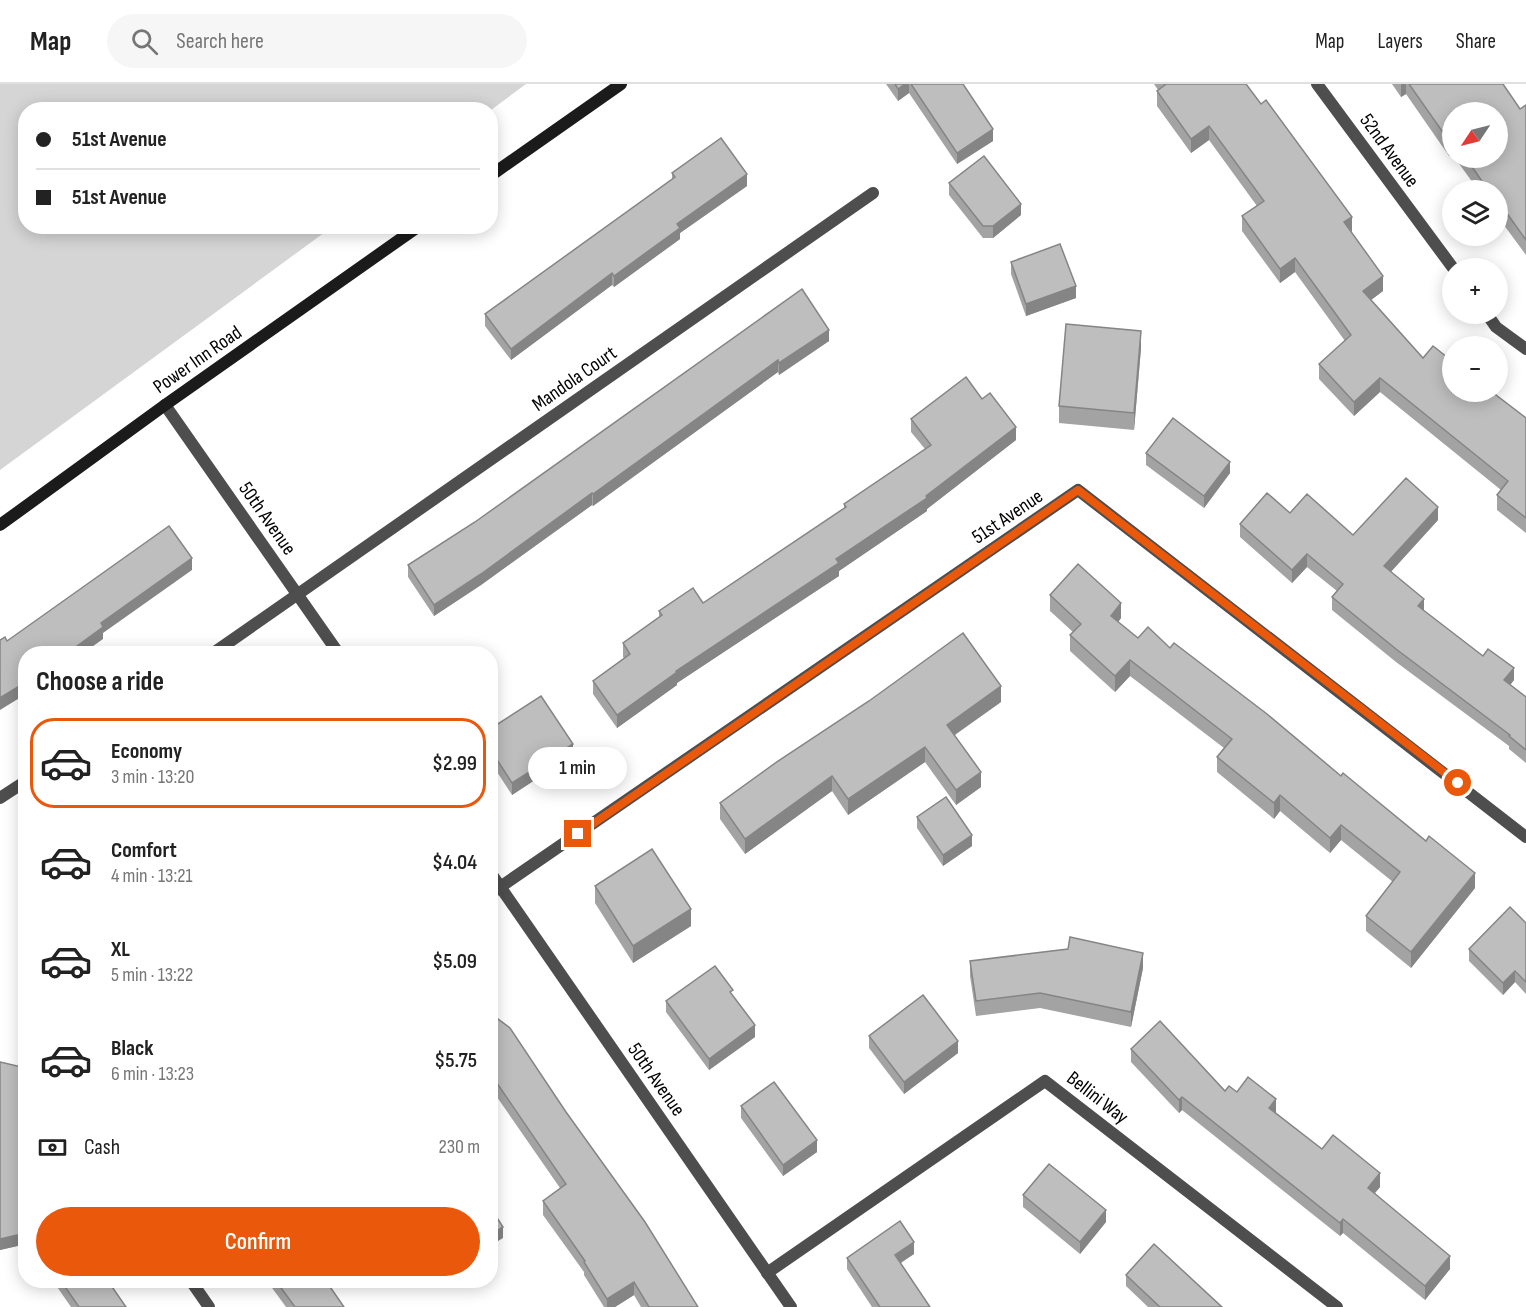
<!DOCTYPE html>
<html lang="en">
<head>
<meta charset="utf-8">
<style>
	body { margin:0; font-family:"Sofia Sans Condensed",sans-serif; background:#f6f6f6; color:#222; height:100vh; display:flex; flex-direction:column; font-size:22px; white-space:nowrap }
	* { box-sizing:border-box; margin:0 }
	p { font-size:20px; color:#767676 }
	.icon { flex:none; width:33px; height:33px; fill:none; stroke:currentColor; stroke-width:2; stroke-linecap:round; stroke-linejoin:round }
	.map { position:relative; flex:1; overflow:hidden }
	.panel { position:absolute; left:18px; top:562px; width:480px; height:642px; display:flex; flex-direction:column; background:#fff; border-radius:24px; box-shadow:0 3px 15px #0003 }
	.panel>* { flex:none }
	.guide { position:absolute; left:18px; top:18px; width:480px; height:132px; border-radius:24px; box-shadow:0 3px 15px #0003; display:grid; align-content:center; height:132px; padding:0 18px; background:#fff }
	.needle { width:39px; rotate:235deg }
	.controls { position:absolute; left:1442px; top:18px; display:grid; gap:12px }
	.controls a { display:grid; place-items:center; width:66px; height:66px; border-radius:50%; background:#fff; box-shadow:0 3px 15px #0003; font-size:30px }
	.end { position:absolute; width:27px; height:27px; margin:-14px; border:8px solid #ea580c; background:#fff; box-shadow:0 0 0 3px #fff }
	.from { border-radius:50% }
	.bubble { position:absolute; height:42px; border-radius:21px; background:#fff; box-shadow:0 3px 15px #0003; font-size:20px; font-weight:600; line-height:42px; text-align:center }
	.guide b { display:flex; align-items:center; gap:21px; height:57px; font-size:22px }
	.guide b+b { border-top:2px solid #e0e0e0 }
	.guide i { width:15px; height:15px; background:#222 }
	ul { padding:0; list-style:none }
	li { display:flex; align-items:center; gap:18px; height:90px; margin:0 12px 9px; padding:0 6px; border:3px solid transparent; border-radius:24px }
	li div { flex:1 }
	li b { display:block; font-size:22px }
	li em { font-style:normal; font-weight:600 }
	li.selected { border-color:#ea580c }
	li>.icon { width:54px; height:54px; stroke-width:1.5 }
	h2 { padding:0 18px; font-size:27px; line-height:72px }
	.pay { display:flex; align-items:center; gap:15px; height:66px; padding:0 18px; font-size:22px }
	.pay p { margin-inline-start:auto }
	.cta { display:flex; gap:12px; margin-top:auto; padding:12px 18px }
	.cta a { flex:1; height:69px; border-radius:36px; background:#ea580c; color:#fff; font-size:24px; font-weight:600; line-height:69px; text-align:center }
	header { display:flex; align-items:center; gap:36px; box-sizing:border-box; height:84px; padding:0 30px; background:#fff; border-bottom:2px solid #e0e0e0 }
	header strong { font-size:28px }
	nav { display:flex; gap:33px; margin-inline-start:auto; font-size:21px }
	.search { width:420px; height:54px; background:#f6f6f6; display:flex; align-items:center; gap:15px; box-sizing:border-box; padding:0 21px; border-radius:33px; color:#767676; font-size:22px }
	.map>svg:first-child { display:block }
</style>
</head>
<body>
<header>
<strong>Map</strong>
<div class="search"><svg class="icon" aria-label="search" viewBox="0 0 24 24"><circle cx="10" cy="10" r="6"/><path d="M15 15l6 6"/></svg>Search here</div>
<nav><a>Map</a><a>Layers</a><a>Share</a></nav>
</header>
<div class="map">
<svg width="1526" height="1223" viewBox="0 0 1526 1223">
	<rect width="100%" height="100%" fill="#fff"/>
	<!-- green -->
	<polygon fill="#d5d5d5" points="0,0 526,0 491,26 26,26 26,142 332,143 0,386"/>
	<g fill="none" stroke-linecap="round" stroke-linejoin="round">
		<!-- minor -->
		<g stroke="#4e4e4e" stroke-width="12">
			<polyline points="1317,0 1453,184"/>
			<polyline points="1487,230 1496,243 1526,265"/>
			<polyline points="165,321 339,570"/>
			<polyline points="212,570 873,109"/>
			<polyline points="0,714 26,697"/>
			<polyline points="490,788 791,1223"/>
			<polyline points="490,810 1078,406 1526,753"/>
			<polyline points="767,1189 1045,997 1337,1223"/>
			<polyline points="191,1197 209,1223"/>
		</g>
		<!-- secondary -->
		<g stroke="#1b1b1b" stroke-width="12">
			<polyline points="490,92 621,0"/>
			<polyline points="0,441 165,321 419,142"/>
		</g>
	</g>
	<!-- wall -->
	<g fill="#a3a3a3">
		<polygon points="886,0 963,0 993,57 957,80 909,9 898,17"/>
		<polygon points="1154,0 1246,0 1352,147 1351,148 1383,207 1371,216 1452,308 1526,334 1526,449 1497,426 1497,411 1501,406 1380,308 1354,332 1319,295 1319,280 1345,257 1295,188 1280,199 1242,147 1242,132 1257,122 1209,56 1191,69 1157,22 1157,7 1158,6"/>
		<polygon points="1392,0 1503,0 1520,25 1526,21 1526,171 1498,133 1497,133 1497,106 1478,106 1455,74 1497,74 1452,28 1449,72 1406,10 1401,13"/>
		<polygon points="672,89 747,102 680,149 680,155 614,203 612,201 511,276 485,242 485,230 672,95"/>
		<polygon points="949,99 1021,131 993,154 983,154 949,111"/>
		<polygon points="1011,178 1076,214 1026,232 1011,190"/>
		<polygon points="802,205 829,257 779,291 778,288 593,422 592,421 481,501 434,532 408,493 408,481 475,438"/>
		<polygon points="1141,264 1134,346 1059,339 1059,322"/>
		<polygon points="982,315 1016,356 927,425 927,427 839,487 839,492 677,599 677,601 617,644 593,610 593,597 624,574 623,573 623,559 659,533 659,527 703,519 844,424 844,420 925,365 911,348 911,335"/>
		<polygon points="1146,369 1230,389 1204,424 1146,381"/>
		<polygon points="1290,429 1353,451 1438,436 1391,488 1424,527 1514,596 1510,601 1526,613 1526,679 1509,665 1509,662 1396,578 1332,526 1332,513 1337,507 1307,483 1292,499 1240,453 1240,440"/>
		<polygon points="1050,511 1121,534 1118,538 1138,554 1170,564 1475,804 1411,884 1366,847 1366,832 1393,798 1341,756 1330,769 1280,727 1274,735 1217,688 1217,673 1224,664 1130,592 1115,608 1070,567 1070,551 1073,548 1050,527"/>
		<polygon points="1001,618 955,651 981,703 956,721 925,678 848,731 832,707 745,770 720,735 720,719"/>
		<polygon points="490,645 573,671 512,711 490,677"/>
		<polygon points="917,733 972,762 943,782 917,744"/>
		<polygon points="595,802 691,842 633,879 595,819"/>
		<polygon points="1526,839 1526,910 1515,898 1503,911 1469,877 1469,865"/>
		<polygon points="26,864 26,884 21,878 21,866"/>
		<polygon points="970,877 1143,884 1131,943 1040,924 976,932 970,892"/>
		<polygon points="666,917 755,953 709,986 666,928"/>
		<polygon points="490,929 566,1028 698,1223 641,1223 634,1211 615,1223 604,1223 584,1191 584,1188 543,1131 543,1117 560,1104 490,1003"/>
		<polygon points="869,952 958,969 904,1010 869,964"/>
		<polygon points="1131,965 1225,1007 1237,1008 1276,1028 1275,1029 1322,1065 1380,1103 1375,1109 1450,1185 1425,1216 1343,1149 1340,1152 1182,1026 1179,1029 1131,978"/>
		<polygon points="26,984 26,1070 23,1070 26,1080 26,1160 0,1166"/>
		<polygon points="741,1022 817,1068 783,1092 741,1034"/>
		<polygon points="1023,1111 1106,1138 1080,1170 1023,1123"/>
		<polygon points="914,1170 901,1179 930,1223 872,1223 847,1185 847,1174"/>
		<polygon points="1126,1191 1222,1223 1148,1223 1126,1202"/>
		<polygon points="53,1197 108,1197 126,1223 71,1223"/>
		<polygon points="267,1197 326,1197 344,1223 286,1223"/>
	</g>
	<!-- shaded-wall -->
	<g fill="#858585">
		<polygon points="905,0 909,0 909,9 898,17 898,5"/>
		<polygon points="1401,0 1406,0 1406,10 1401,13"/>
		<polygon points="1209,42 1209,56 1191,69 1191,55"/>
		<polygon points="993,45 993,57 957,80 957,69"/>
		<polygon points="1452,55 1452,70 1449,72 1449,57"/>
		<polygon points="747,90 747,102 680,149 680,155 614,203 614,192 677,140"/>
		<polygon points="1498,117 1498,133 1497,133 1497,118"/>
		<polygon points="1021,120 1021,131 993,154 993,142"/>
		<polygon points="1352,133 1352,147 1344,153 1344,138"/>
		<polygon points="1295,174 1295,188 1280,199 1280,185"/>
		<polygon points="612,189 612,201 511,276 511,265"/>
		<polygon points="1383,192 1383,207 1363,222 1363,207"/>
		<polygon points="1076,202 1076,214 1026,232 1026,220"/>
		<polygon points="829,246 829,257 779,291 779,279"/>
		<polygon points="1141,247 1141,264 1134,346 1134,329"/>
		<polygon points="778,276 778,288 593,422 593,410"/>
		<polygon points="1380,294 1380,308 1354,332 1354,318"/>
		<polygon points="1016,343 1016,356 927,425 927,427 839,487 839,492 677,599 677,601 617,644 617,631 676,587 926,412"/>
		<polygon points="1230,378 1230,389 1204,424 1204,412"/>
		<polygon points="592,409 592,421 481,501 434,532 434,521"/>
		<polygon points="1438,423 1438,436 1384,495 1384,482"/>
		<polygon points="1307,470 1307,483 1292,499 1292,486"/>
		<polygon points="192,474 192,486 103,549 103,555 82,570 66,570 101,539"/>
		<polygon points="1424,515 1424,528 1418,522"/>
		<polygon points="1121,519 1121,534 1111,548 1111,532"/>
		<polygon points="1130,576 1130,592 1115,608 1115,592"/>
		<polygon points="1514,584 1514,596 1504,609 1504,596"/>
		<polygon points="26,598 26,610 0,626 0,614"/>
		<polygon points="1001,602 1001,618 947,656 947,641"/>
		<polygon points="573,660 573,671 512,711 512,699"/>
		<polygon points="925,663 925,678 848,731 848,715"/>
		<polygon points="981,688 981,703 956,721 956,706"/>
		<polygon points="832,692 832,707 745,770 745,755"/>
		<polygon points="1280,711 1280,727 1274,735 1274,719"/>
		<polygon points="1341,741 1341,756 1330,769 1330,754"/>
		<polygon points="972,751 972,762 943,782 943,771"/>
		<polygon points="1475,789 1475,804 1411,884 1411,868"/>
		<polygon points="691,825 691,842 633,879 633,862"/>
		<polygon points="1143,869 1143,884 1131,943 1131,928"/>
		<polygon points="1515,887 1515,898 1503,911 1503,899"/>
		<polygon points="755,941 755,953 709,986 709,975"/>
		<polygon points="958,957 958,969 904,1010 904,998"/>
		<polygon points="1182,1013 1182,1026 1179,1029 1179,1016"/>
		<polygon points="1276,1015 1276,1028 1269,1037 1269,1024"/>
		<polygon points="817,1056 817,1068 783,1092 783,1081"/>
		<polygon points="1380,1089 1380,1103 1368,1117 1368,1104"/>
		<polygon points="1106,1126 1106,1138 1080,1170 1080,1158"/>
		<polygon points="1343,1135 1343,1149 1340,1152 1340,1139"/>
		<polygon points="503,1143 503,1154 490,1162 490,1151"/>
		<polygon points="26,1149 26,1160 0,1166 0,1155"/>
		<polygon points="914,1158 914,1170 895,1182 895,1171"/>
		<polygon points="1450,1172 1450,1185 1425,1216 1425,1202"/>
		<polygon points="634,1198 634,1211 615,1223 607,1223 607,1215"/>
	</g>
	<!-- building -->
	<g fill="#bebebe" stroke="#858585" stroke-width="1.5">
		<polygon points="895,0 905,0 898,5"/>
		<polygon points="911,0 963,0 993,45 957,69"/>
		<polygon points="1164,0 1246,0 1261,20 1266,16 1352,133 1344,138 1383,192 1363,207 1423,274 1433,262 1452,277 1452,308 1492,308 1526,334 1526,434 1497,411 1508,397 1380,294 1354,318 1319,280 1351,251 1295,174 1280,185 1242,132 1264,117 1209,42 1191,55 1157,7 1165,1"/>
		<polygon points="1409,0 1503,0 1520,25 1526,21 1526,156 1498,117 1497,118 1497,106 1488,106 1466,74 1497,74 1497,28 1452,28 1452,55 1449,57"/>
		<polygon points="721,54 747,90 677,140 680,144 614,192 612,189 511,265 485,230 675,93 672,89"/>
		<polygon points="984,72 1021,120 993,142 983,142 949,99"/>
		<polygon points="1060,160 1076,202 1026,220 1011,178"/>
		<polygon points="802,205 829,246 779,279 778,276 593,410 592,409 481,490 434,521 408,481 475,438"/>
		<polygon points="1066,240 1141,247 1134,329 1059,322"/>
		<polygon points="966,293 982,315 990,309 1016,343 926,412 927,414 836,475 839,479 676,587 677,588 617,631 593,597 630,570 623,559 662,531 659,527 693,504 703,519 846,423 844,420 931,361 911,335"/>
		<polygon points="1173,334 1230,378 1204,412 1146,369"/>
		<polygon points="1406,394 1438,423 1384,482 1424,515 1418,522 1483,572 1488,565 1514,584 1504,596 1526,613 1526,666 1509,652 1510,651 1396,565 1332,513 1343,500 1307,470 1292,486 1240,440 1267,409 1290,429 1307,410 1353,451"/>
		<polygon points="169,442 192,474 101,539 103,543 66,570 26,570 26,598 0,614 0,556 5,553 7,557"/>
		<polygon points="1078,480 1121,519 1111,532 1138,554 1148,543 1170,564 1174,559 1267,630 1341,692 1343,689 1426,757 1429,752 1475,789 1411,868 1366,832 1400,788 1341,741 1330,754 1280,711 1274,719 1217,673 1232,655 1130,576 1115,592 1070,551 1081,540 1050,511"/>
		<polygon points="963,549 1001,602 947,641 981,688 956,706 925,663 848,715 832,692 745,755 720,719 778,677 869,617"/>
		<polygon points="541,612 573,660 512,699 490,665 490,645"/>
		<polygon points="946,713 972,751 943,771 917,733"/>
		<polygon points="652,765 691,825 633,862 595,802"/>
		<polygon points="1510,823 1526,839 1526,898 1515,887 1503,899 1469,865"/>
		<polygon points="1070,853 1143,869 1131,928 1040,909 976,917 970,877 1068,865"/>
		<polygon points="26,864 26,872 21,866"/>
		<polygon points="715,882 733,906 730,908 755,941 709,975 666,917"/>
		<polygon points="923,911 958,957 904,998 869,952"/>
		<polygon points="490,929 510,944 566,1028 645,1138 698,1223 649,1223 634,1198 607,1215 584,1178 585,1177 543,1117 566,1100 490,989"/>
		<polygon points="1160,937 1225,1007 1229,1002 1237,1008 1248,993 1276,1015 1269,1024 1322,1065 1333,1051 1380,1089 1368,1104 1450,1172 1425,1202 1343,1135 1340,1139 1182,1013 1179,1016 1131,965"/>
		<polygon points="0,978 26,984 26,1059 20,1058 26,1080 26,1149 0,1155"/>
		<polygon points="774,998 817,1056 783,1081 741,1022"/>
		<polygon points="1049,1080 1106,1126 1080,1158 1023,1111"/>
		<polygon points="490,1123 503,1143 490,1151"/>
		<polygon points="900,1137 914,1158 895,1171 930,1223 880,1223 847,1174"/>
		<polygon points="1154,1160 1222,1223 1160,1223 1126,1191"/>
		<polygon points="61,1197 108,1197 126,1223 79,1223"/>
		<polygon points="276,1197 326,1197 344,1223 295,1223"/>
	</g>
	<g fill="none" stroke-linecap="round" stroke-linejoin="round">
		<!-- route -->
		<polyline stroke="#ea580c" stroke-width="8" points="578,750 1078,406 1458,699"/>
	</g>
	<g text-anchor="middle" stroke-width="5" stroke-linejoin="round" paint-order="stroke">
		<!-- street labels -->
		<g font-size="20" fill="#000" stroke="#fff">
			<text transform="translate(1390 66) rotate(54)" y="7">52nd Avenue</text>
			<text transform="translate(197 275) rotate(-35)" y="7">Power Inn Road</text>
			<text transform="translate(574 294) rotate(-35)" y="7">Mandola Court</text>
			<text transform="translate(1007 432) rotate(-34)" y="7">51st Avenue</text>
			<text transform="translate(268 434) rotate(55)" y="7">50th Avenue</text>
			<text transform="translate(657 995) rotate(55)" y="7">50th Avenue</text>
			<text transform="translate(1098 1013) rotate(38)" y="7">Bellini Way</text>
		</g>
	</g>
</svg>
<div class="controls">
<a><svg class="needle" viewBox="-14 -14 28 28"><path d="M0-13l5 13h-10z" fill="#e53935"/><path d="M0 13l5-13h-10z" fill="#767676"/></svg></a>
<a><svg class="icon" aria-label="layers" viewBox="0 0 24 24"><path d="M12 4l9 5-9 5-9-5zM3 14l9 5 9-5"/></svg></a>
<a>+</a>
<a>−</a>
</div>
<i class="end from" style="left:1458px;top:699px"></i>
<i class="end" style="left:578px;top:750px"></i>
<div class="bubble" style="left:528px;top:663px;width:99px">1 min</div>
<div class="guide">
<b><i class="from"></i>51st Avenue</b>
<b><i></i>51st Avenue</b>
</div>
<section class="panel">
<h2>Choose a ride</h2>
<ul>
<li class="selected"><svg class="icon" aria-label="car" viewBox="0 0 24 24"><path d="M5 17H2v-5l4-1 3-4h7l3 4 3 1v5h-3M9 17h6M6 11h13"/><circle cx="7" cy="17" r="2"/><circle cx="17" cy="17" r="2"/></svg><div><b>Economy</b><p>3 min · 13:20</p></div><em>$2.99</em></li>
<li><svg class="icon" aria-label="car" viewBox="0 0 24 24"><path d="M5 17H2v-5l4-1 3-4h7l3 4 3 1v5h-3M9 17h6M6 11h13"/><circle cx="7" cy="17" r="2"/><circle cx="17" cy="17" r="2"/></svg><div><b>Comfort</b><p>4 min · 13:21</p></div><em>$4.04</em></li>
<li><svg class="icon" aria-label="car" viewBox="0 0 24 24"><path d="M5 17H2v-5l4-1 3-4h7l3 4 3 1v5h-3M9 17h6M6 11h13"/><circle cx="7" cy="17" r="2"/><circle cx="17" cy="17" r="2"/></svg><div><b>XL</b><p>5 min · 13:22</p></div><em>$5.09</em></li>
<li><svg class="icon" aria-label="car" viewBox="0 0 24 24"><path d="M5 17H2v-5l4-1 3-4h7l3 4 3 1v5h-3M9 17h6M6 11h13"/><circle cx="7" cy="17" r="2"/><circle cx="17" cy="17" r="2"/></svg><div><b>Black</b><p>6 min · 13:23</p></div><em>$5.75</em></li>
</ul>
<div class="pay"><svg class="icon" aria-label="cash" viewBox="0 0 24 24"><path d="M3 7h18v10H3z"/><circle cx="12" cy="12" r="2"/></svg>Cash<p>230 m</p></div>
<div class="cta"><a>Confirm</a></div>
</section>
</div>
</body>
</html>
